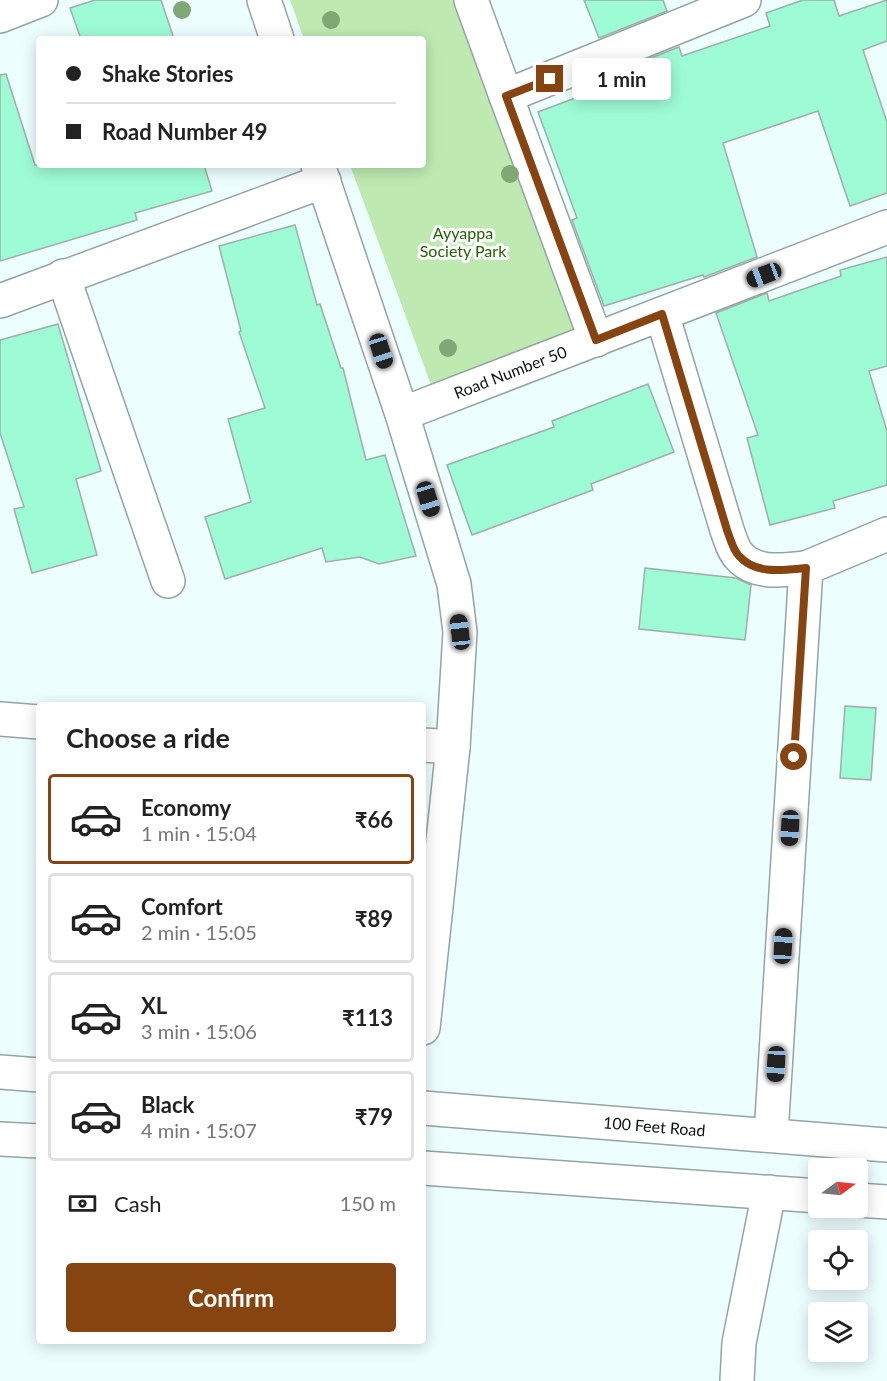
<!DOCTYPE html>
<html lang="en">
<head>
<meta charset="utf-8">
<style>
	body { margin:0; font-family:Lato,sans-serif; background:#f2f2f2; color:#222; height:100vh; display:flex; flex-direction:column; font-size:22px; white-space:nowrap }
	* { box-sizing:border-box; margin:0 }
	p { font-size:20px; color:#767676 }
	.icon { flex:none; width:33px; height:33px; fill:none; stroke:currentColor; stroke-width:2; stroke-linecap:round; stroke-linejoin:round }
	.map { position:relative; flex:1; overflow:hidden }
	.sheet { position:absolute; left:36px; top:702px; width:390px; height:642px; display:flex; flex-direction:column; background:#fff; border-radius:6px; box-shadow:0 3px 15px #0003 }
	.sheet>* { flex:none }
	.guide { position:absolute; left:36px; top:36px; width:390px; height:132px; border-radius:6px; box-shadow:0 3px 15px #0003; display:grid; align-content:center; height:132px; padding:0 30px; background:#fff }
	.needle { width:39px; rotate:75deg }
	.controls { position:absolute; left:808px; top:1158px; display:grid; gap:12px }
	.controls a { display:grid; place-items:center; width:60px; height:60px; border-radius:6px; background:#fff; box-shadow:0 3px 15px #0003; font-size:30px }
	.end { position:absolute; width:27px; height:27px; margin:-14px; border:8px solid #864510; background:#fff; box-shadow:0 0 0 3px #fff }
	.from { border-radius:50% }
	.bubble { position:absolute; height:42px; border-radius:6px; background:#fff; box-shadow:0 3px 15px #0003; font-size:20px; font-weight:700; line-height:42px; text-align:center }
	.car { position:absolute; width:18px; height:36px; margin:-18px -9px; border-radius:8px; box-shadow:0 0 4px 2px #0007; background:linear-gradient(#222 24%,#8ab4d8 0 40%,#222 0 76%,#8ab4d8 0 86%,#222 0) }
	.guide b { display:flex; align-items:center; gap:21px; height:57px; font-size:22px }
	.guide b+b { border-top:2px solid #e0e0e0 }
	.guide i { width:15px; height:15px; background:#222 }
	ul { padding:0; list-style:none }
	li { display:flex; align-items:center; gap:18px; height:90px; margin:0 12px 9px; padding:0 18px; border:3px solid #e0e0e0; border-radius:6px }
	li div { flex:1 }
	li b { display:block; font-size:22px }
	li em { font-style:normal; font-weight:700 }
	li.on { border-color:#864510 }
	li>.icon { width:54px; height:54px; stroke-width:1.5 }
	h2 { padding:0 30px; font-size:27px; line-height:72px }
	.pay { display:flex; align-items:center; gap:15px; height:66px; padding:0 30px; font-size:22px }
	.pay p { margin-inline-start:auto }
	.action { display:flex; gap:12px; margin-top:auto; padding:12px 30px }
	.action a { flex:1; height:69px; border-radius:6px; background:#864510; color:#fff; font-size:24px; font-weight:700; line-height:69px; text-align:center }
	.map>svg:first-child { display:block }
</style>
</head>
<body>
<div class="map">
<svg width="887" height="1381" viewBox="0 0 887 1381">
	<rect width="100%" height="100%" fill="#edfefe"/>
	<!-- green -->
	<polygon fill="#beeab1" points="290,0 459,0 580,330 431,385 350,165 423,165 423,39 304,39"/>
	<!-- building -->
	<g fill="#9dfbd5" stroke="#a0aea8" stroke-width="1.5">
		<polygon points="95,0 161,0 174,39 81,39 70,8"/>
		<polygon points="584,0 663,0 667,11 599,38"/>
		<polygon points="803,0 834,0 839,16 887,0 887,41 863,50 887,122 887,193 850,206 818,111 723,143 757,257 704,277 703,275 604,306 572,220 577,218 538,112 615,83 612,73 679,47 682,56 770,26 766,13"/>
		<polygon points="6,74 35,165 204,165 212,191 135,213 137,220 0,261 0,75"/>
		<polygon points="295,225 317,305 320,304 341,368 343,368 366,460 385,455 416,556 379,564 360,557 326,562 322,548 225,579 205,517 251,502 228,419 265,408 239,332 241,331 219,246"/>
		<polygon points="887,257 887,366 869,371 887,431 887,485 833,501 835,508 770,525 747,438 758,435 716,313 767,293 769,301 841,276 840,270"/>
		<polygon points="58,324 101,471 76,479 97,555 32,573 14,509 24,507 0,433 0,340"/>
		<polygon points="648,384 674,452 591,484 593,490 472,535 447,465 554,427 552,421"/>
		<polygon points="645,568 736,578 751,585 745,640 639,629"/>
		<polygon points="845,706 876,708 871,780 840,778"/>
	</g>
	<g fill="none" stroke-linecap="round" stroke-linejoin="round">
		<!-- minor casing -->
		<g stroke="#94a4a4" stroke-width="36">
			<g id="minor">
				<polyline points="264,0 277,39"/>
				<polyline points="471,0 506,96 744,0"/>
				<polyline points="0,16 41,0"/>
				<polyline points="506,96 596,340"/>
				<polyline points="318,165 402,414 454,584 460,632 453,747 423,1028"/>
				<polyline points="63,276 168,581"/>
				<polyline points="0,301 324,181"/>
				<path d="M662,314L727,530C730,538 733,550 739,556C756,575 783,570 806,568"/>
				<path id="s1" d="M402,414L887,227"/>
				<polyline points="0,719 39,722"/>
				<polyline points="423,745 453,747"/>
				<polyline points="771,1135 806,568 887,534"/>
				<polyline points="737,1381 739,1343 769,1192"/>
			</g>
		</g>
		<!-- major casing -->
		<g stroke="#94a4a4" stroke-width="36">
			<g id="major">
				<polyline points="0,1072 39,1075"/>
				<path id="s2" d="M423,1108L887,1145"/>
				<polyline points="0,1139 39,1141"/>
				<polyline points="423,1168 819,1196"/>
				<polyline points="858,1200 887,1202"/>
			</g>
		</g>
		<!-- minor -->
		<use href="#minor" stroke="#fff" stroke-width="33"/>
		<!-- major -->
		<use href="#major" stroke="#fff" stroke-width="33"/>
	</g>
	<!-- trees -->
	<g fill="#7ea874">
		<circle cx="182" cy="10" r="9"/>
		<circle cx="331" cy="20" r="9"/>
		<circle cx="510" cy="174" r="9"/>
		<circle cx="448" cy="348" r="9"/>
	</g>
	<g fill="none" stroke-linecap="round" stroke-linejoin="round">
		<!-- route -->
		<path stroke="#864510" stroke-width="8" d="M550,79L506,96L596,340L662,314L727,530C730,538 733,550 739,556C756,575 783,570 806,568L794,757"/>
	</g>
	<g text-anchor="middle" stroke-width="6" stroke-linejoin="round" paint-order="stroke">
		<!-- park labels -->
		<g font-size="16" fill="#246204" stroke="#fff">
			<text x="463" y="239">Ayyappa<tspan x="463" dy="18">Society Park</tspan></text>
		</g>
		<!-- street labels -->
		<g font-size="16" fill="#0a1010" stroke="#fff">
			<text dy="6" stroke="none"><textPath href="#s1" startOffset="116">Road Number 50</textPath></text>
			<text dy="6" stroke="none"><textPath href="#s2" startOffset="232">100 Feet Road</textPath></text>
		</g>
	</g>
</svg>
<div class="controls">
<a><svg class="needle" viewBox="-14 -14 28 28"><path d="M0-13l5 13h-10z" fill="#e53935"/><path d="M0 13l5-13h-10z" fill="#767676"/></svg></a>
<a><svg class="icon" aria-label="locate" viewBox="0 0 24 24"><circle cx="12" cy="12" r="6"/><path d="M12 2v4M12 18v4M2 12h4M18 12h4"/></svg></a>
<a><svg class="icon" aria-label="layers" viewBox="0 0 24 24"><path d="M12 4l9 5-9 5-9-5zM3 14l9 5 9-5"/></svg></a>
</div>
<i class="end from" style="left:794px;top:757px"></i>
<i class="end" style="left:550px;top:79px"></i>
<div class="bubble" style="left:572px;top:58px;width:99px">1 min</div>
<i class="car" style="left:764px;top:275px;rotate:249deg"></i>
<i class="car" style="left:381px;top:351px;rotate:162deg"></i>
<i class="car" style="left:428px;top:499px;rotate:163deg"></i>
<i class="car" style="left:460px;top:632px;rotate:353deg"></i>
<i class="car" style="left:790px;top:828px;rotate:183deg"></i>
<i class="car" style="left:783px;top:946px;rotate:3deg"></i>
<i class="car" style="left:776px;top:1064px;rotate:183deg"></i>
<div class="guide">
<b><i class="from"></i>Shake Stories</b>
<b><i></i>Road Number 49</b>
</div>
<section class="sheet">
<h2>Choose a ride</h2>
<ul>
<li class="on"><svg class="icon" aria-label="car" viewBox="0 0 24 24"><path d="M5 17H2v-5l4-1 3-4h7l3 4 3 1v5h-3M9 17h6M6 11h13"/><circle cx="7" cy="17" r="2"/><circle cx="17" cy="17" r="2"/></svg><div><b>Economy</b><p>1 min · 15:04</p></div><em>₹66</em></li>
<li><svg class="icon" aria-label="car" viewBox="0 0 24 24"><path d="M5 17H2v-5l4-1 3-4h7l3 4 3 1v5h-3M9 17h6M6 11h13"/><circle cx="7" cy="17" r="2"/><circle cx="17" cy="17" r="2"/></svg><div><b>Comfort</b><p>2 min · 15:05</p></div><em>₹89</em></li>
<li><svg class="icon" aria-label="car" viewBox="0 0 24 24"><path d="M5 17H2v-5l4-1 3-4h7l3 4 3 1v5h-3M9 17h6M6 11h13"/><circle cx="7" cy="17" r="2"/><circle cx="17" cy="17" r="2"/></svg><div><b>XL</b><p>3 min · 15:06</p></div><em>₹113</em></li>
<li><svg class="icon" aria-label="car" viewBox="0 0 24 24"><path d="M5 17H2v-5l4-1 3-4h7l3 4 3 1v5h-3M9 17h6M6 11h13"/><circle cx="7" cy="17" r="2"/><circle cx="17" cy="17" r="2"/></svg><div><b>Black</b><p>4 min · 15:07</p></div><em>₹79</em></li>
</ul>
<div class="pay"><svg class="icon" aria-label="cash" viewBox="0 0 24 24"><path d="M3 7h18v10H3z"/><circle cx="12" cy="12" r="2"/></svg>Cash<p>150 m</p></div>
<div class="action"><a>Confirm</a></div>
</section>
</div>
</body>
</html>
